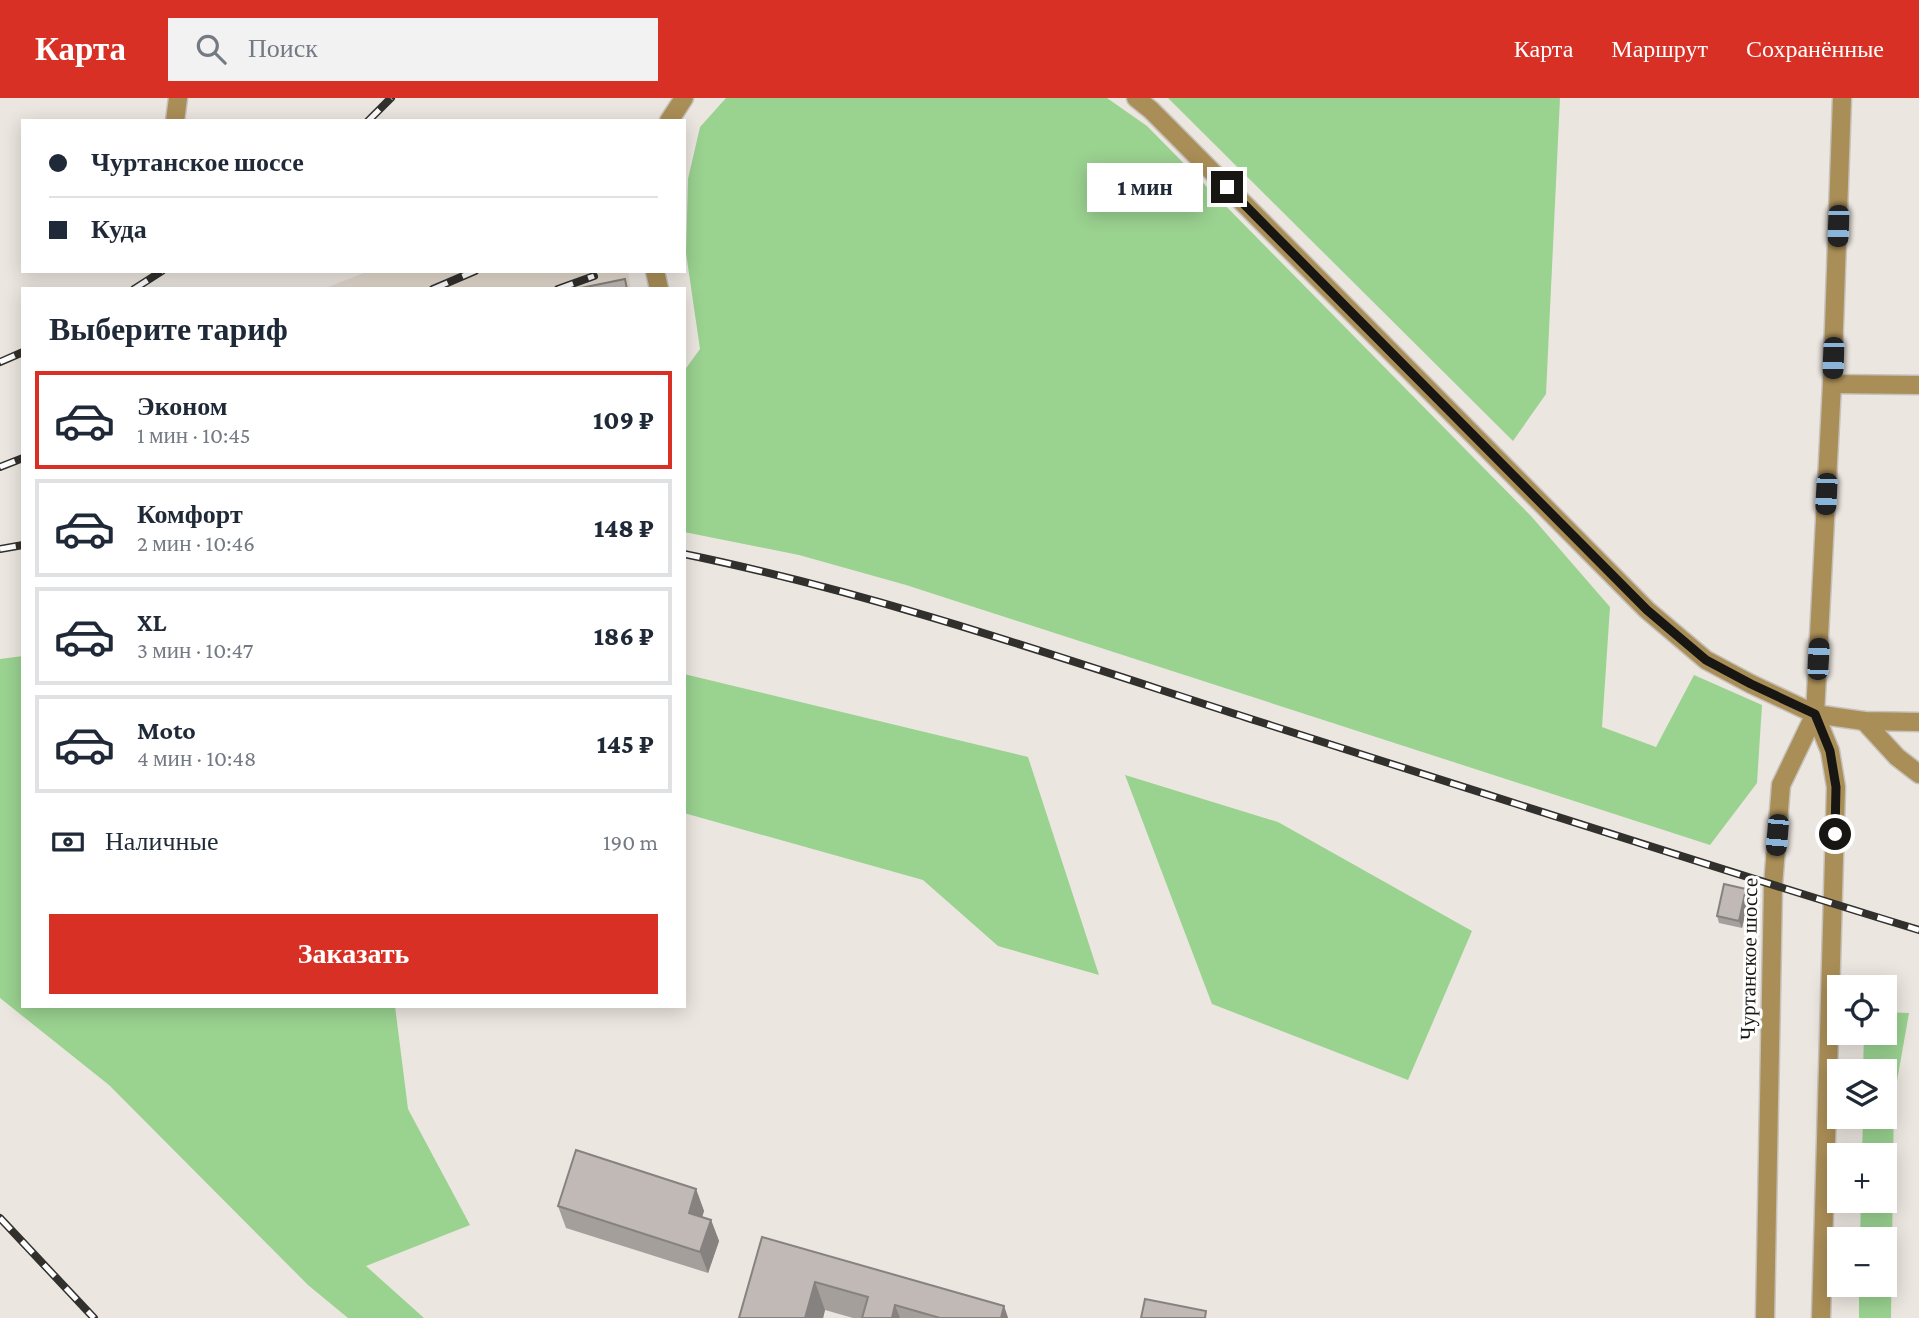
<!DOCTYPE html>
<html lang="ru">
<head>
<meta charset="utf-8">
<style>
	body { margin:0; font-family:"Crimson Pro",serif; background:#f2f2f3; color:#1f2937; height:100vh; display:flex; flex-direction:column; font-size:26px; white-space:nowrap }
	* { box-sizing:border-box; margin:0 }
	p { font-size:23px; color:#747a83 }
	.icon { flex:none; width:38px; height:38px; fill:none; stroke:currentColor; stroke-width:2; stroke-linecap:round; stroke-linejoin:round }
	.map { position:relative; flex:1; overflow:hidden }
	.details { position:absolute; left:21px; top:189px; width:665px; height:721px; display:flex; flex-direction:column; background:#fff; border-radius:0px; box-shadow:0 4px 18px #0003 }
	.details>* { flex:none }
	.guide { position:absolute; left:21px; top:21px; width:665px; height:154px; border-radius:0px; box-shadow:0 4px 18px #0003; display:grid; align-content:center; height:154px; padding:0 28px; background:#fff }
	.controls { position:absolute; left:1827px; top:877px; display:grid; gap:14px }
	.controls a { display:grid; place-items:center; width:70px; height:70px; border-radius:0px; background:#fff; box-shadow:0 4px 18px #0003; font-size:35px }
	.end { position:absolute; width:32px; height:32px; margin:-16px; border:9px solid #171613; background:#fff; box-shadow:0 0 0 4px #fff }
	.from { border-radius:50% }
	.bubble { position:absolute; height:49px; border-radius:0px; background:#fff; box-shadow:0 4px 18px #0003; font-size:23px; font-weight:800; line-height:49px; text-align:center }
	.car { position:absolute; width:21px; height:42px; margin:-21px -10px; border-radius:9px; box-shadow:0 0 5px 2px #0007; background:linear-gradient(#222 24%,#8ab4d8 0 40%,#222 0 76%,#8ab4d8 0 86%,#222 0) }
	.guide b { display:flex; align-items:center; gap:24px; height:66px; font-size:26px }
	.guide b+b { border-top:2px solid #e0e1e3 }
	.guide i { width:18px; height:18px; background:#1f2937 }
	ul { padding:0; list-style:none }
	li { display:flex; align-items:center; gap:21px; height:98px; margin:0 14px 10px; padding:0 14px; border:4px solid #e0e1e3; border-radius:0px }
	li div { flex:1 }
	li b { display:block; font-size:26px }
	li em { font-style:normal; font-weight:800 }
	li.active { border-color:#d93025 }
	li>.icon { width:63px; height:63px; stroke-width:1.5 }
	h2 { padding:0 28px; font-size:32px; line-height:84px }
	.pay { display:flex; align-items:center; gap:18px; height:77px; padding:0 28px; font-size:26px }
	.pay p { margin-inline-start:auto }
	.action { display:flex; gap:14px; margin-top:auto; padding:14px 28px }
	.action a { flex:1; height:80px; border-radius:0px; background:#d93025; color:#fff; font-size:28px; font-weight:800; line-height:80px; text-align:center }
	header { display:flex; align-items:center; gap:42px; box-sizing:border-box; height:98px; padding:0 35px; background:#d93025; color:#fff }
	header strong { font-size:33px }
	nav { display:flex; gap:38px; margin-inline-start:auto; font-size:24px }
	.search { width:490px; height:63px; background:#f2f2f3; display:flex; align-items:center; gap:18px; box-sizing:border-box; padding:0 24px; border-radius:0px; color:#747a83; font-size:26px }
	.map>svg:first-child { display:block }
</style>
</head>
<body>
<header>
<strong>Карта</strong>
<div class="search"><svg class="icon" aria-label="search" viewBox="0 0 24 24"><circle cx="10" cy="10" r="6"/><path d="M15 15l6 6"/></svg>Поиск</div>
<nav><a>Карта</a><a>Маршрут</a><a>Сохранённые</a></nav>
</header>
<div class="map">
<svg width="1919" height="1220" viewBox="0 0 1919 1220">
	<rect width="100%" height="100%" fill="#ece6e0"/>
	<!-- built -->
	<polygon fill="#e2d8cc" points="369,173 628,173 631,191 323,191"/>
	<!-- green -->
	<g fill="#9ad290">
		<polygon points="726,0 1107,0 1147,28 1531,418 1610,509 1602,629 1656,649 1694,577 1762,607 1757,685 1710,747 906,487 799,457 684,434 684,273 700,251 686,155 688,81 700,29"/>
		<polygon points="1168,0 1560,0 1546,296 1513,343"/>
		<polygon points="23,558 23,908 395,908 408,1011 470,1127 366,1168 424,1220 348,1220 308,1187 109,987 0,900 0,561"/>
		<polygon points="684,576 1028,659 1099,877 998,848 923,782 684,715"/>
		<polygon points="1125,677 1278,724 1472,833 1408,982 1212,906"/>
		<polygon points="1885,914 1909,915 1894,1000 1891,1220 1859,1220 1859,1187 1885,1186 1885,1141 1860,1141 1861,1103 1885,1102 1885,1057 1862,1057 1863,1019 1885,1018 1885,973 1863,973 1864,935 1885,934"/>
	</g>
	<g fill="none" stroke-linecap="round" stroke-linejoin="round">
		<!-- minor casing -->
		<g stroke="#c6c1bb" stroke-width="21">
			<g id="minor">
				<polyline points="1136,0 1151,12 1647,512 1706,562 1751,586 1815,616 1864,623 1919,624"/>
				<polyline points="175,23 178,0"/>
				<polyline points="669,23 684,0"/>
				<polyline points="655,173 659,191"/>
				<polyline points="1832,286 1919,287"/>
				<polyline points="1864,623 1897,659 1919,676"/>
				<polyline points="1765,1220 1773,788 1781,687 1815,616"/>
				<polyline points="1821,1220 1836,689 1830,653 1815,616 1832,286 1842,0"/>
			</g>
		</g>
		<!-- minor -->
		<use href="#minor" stroke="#aa8e57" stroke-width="18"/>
		<!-- rail casing -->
		<g stroke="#32302d" stroke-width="8">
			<g id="rail">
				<polyline points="368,23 391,0"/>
				<polyline points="134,191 162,173"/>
				<polyline points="433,191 475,173"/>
				<polyline points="558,191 594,178"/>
				<polyline points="0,264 23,254"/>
				<polyline points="0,369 23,360"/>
				<polyline points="0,451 23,447"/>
				<path d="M684,456C869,494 1047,555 1226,613C1457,687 1687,761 1919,832"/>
				<polyline points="0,1120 94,1220"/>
			</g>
		</g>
		<!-- rail -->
		<use href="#rail" stroke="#fff" stroke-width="5" stroke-dasharray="16" stroke-linecap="butt"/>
	</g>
	<!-- wall -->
	<g fill="#a59f9c">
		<polygon points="1746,791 1749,799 1742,830 1719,825 1717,818"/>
		<polygon points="696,1091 704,1113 702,1119 711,1122 719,1143 708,1175 566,1130 558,1108"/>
		<polygon points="762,1139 1004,1208 1008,1220 853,1220 825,1212 823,1220 739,1220"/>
	</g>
	<!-- shaded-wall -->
	<g fill="#86827f">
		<polygon points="1746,791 1749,799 1742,830 1739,823"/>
		<polygon points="696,1091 704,1113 697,1136 689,1115"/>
		<polygon points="711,1122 719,1143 708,1175 700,1154"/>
		<polygon points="815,1184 825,1212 823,1220 805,1220"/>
		<polygon points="895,1207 900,1220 892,1220"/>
		<polygon points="1004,1208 1008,1220 1001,1220"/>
	</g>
	<!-- building -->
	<g fill="#c0b9b5" stroke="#86827f" stroke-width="2">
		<polygon points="625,181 627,191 576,191"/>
		<polygon points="1724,786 1746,791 1739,823 1717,818"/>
		<polygon points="576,1052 696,1091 689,1115 711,1122 700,1154 558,1108"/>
		<polygon points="762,1139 1004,1208 1001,1220 940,1220 895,1207 892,1220 862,1220 868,1199 815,1184 805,1220 739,1220"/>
		<polygon points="1145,1201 1206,1213 1205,1220 1141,1220"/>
	</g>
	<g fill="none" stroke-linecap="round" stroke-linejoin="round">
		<!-- route -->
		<polyline stroke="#171613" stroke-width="9" points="1227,89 1647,512 1706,562 1751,586 1815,616 1830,653 1836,689 1835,736"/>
	</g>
	<g text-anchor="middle" stroke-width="6" stroke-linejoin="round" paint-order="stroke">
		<!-- street labels -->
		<g font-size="21" fill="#171613" stroke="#fff">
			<text transform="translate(1749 861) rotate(-89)" y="7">Чуртанское шоссе</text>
		</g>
	</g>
</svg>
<div class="controls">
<a><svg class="icon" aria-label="locate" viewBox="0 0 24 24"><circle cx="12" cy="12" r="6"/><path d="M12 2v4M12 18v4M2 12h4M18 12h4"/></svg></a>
<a><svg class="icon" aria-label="layers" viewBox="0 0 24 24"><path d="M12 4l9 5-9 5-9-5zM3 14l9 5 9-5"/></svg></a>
<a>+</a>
<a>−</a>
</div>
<i class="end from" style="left:1835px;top:736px"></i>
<i class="end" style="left:1227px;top:89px"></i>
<div class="bubble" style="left:1087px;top:65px;width:116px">1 мин</div>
<i class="car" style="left:1838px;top:128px;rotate:182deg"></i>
<i class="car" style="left:1833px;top:260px;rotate:182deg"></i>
<i class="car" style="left:1826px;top:396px;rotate:183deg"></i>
<i class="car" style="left:1818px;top:561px;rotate:3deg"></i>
<i class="car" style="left:1777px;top:737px;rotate:185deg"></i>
<div class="guide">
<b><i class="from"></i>Чуртанское шоссе</b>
<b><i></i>Куда</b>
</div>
<section class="details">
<h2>Выберите тариф</h2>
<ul>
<li class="active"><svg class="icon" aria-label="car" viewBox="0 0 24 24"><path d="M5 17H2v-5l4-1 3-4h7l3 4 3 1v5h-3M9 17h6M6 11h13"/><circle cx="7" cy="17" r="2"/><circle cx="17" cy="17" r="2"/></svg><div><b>Эконом</b><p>1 мин · 10:45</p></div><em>109 ₽</em></li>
<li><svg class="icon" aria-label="car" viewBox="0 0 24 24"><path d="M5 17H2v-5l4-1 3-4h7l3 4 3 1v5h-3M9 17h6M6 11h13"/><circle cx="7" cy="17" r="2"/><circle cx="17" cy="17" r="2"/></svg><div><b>Комфорт</b><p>2 мин · 10:46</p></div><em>148 ₽</em></li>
<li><svg class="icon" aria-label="car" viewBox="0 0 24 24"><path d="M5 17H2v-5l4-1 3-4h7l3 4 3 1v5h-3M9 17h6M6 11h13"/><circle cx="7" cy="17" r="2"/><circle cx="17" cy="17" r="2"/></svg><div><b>XL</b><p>3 мин · 10:47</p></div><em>186 ₽</em></li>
<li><svg class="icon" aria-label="car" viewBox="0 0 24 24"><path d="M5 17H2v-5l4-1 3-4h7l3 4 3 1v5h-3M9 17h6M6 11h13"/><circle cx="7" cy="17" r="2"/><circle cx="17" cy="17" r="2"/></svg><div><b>Moto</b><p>4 мин · 10:48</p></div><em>145 ₽</em></li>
</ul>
<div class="pay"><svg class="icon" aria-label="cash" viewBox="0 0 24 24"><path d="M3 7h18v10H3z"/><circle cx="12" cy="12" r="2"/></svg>Наличные<p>190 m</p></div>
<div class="action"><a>Заказать</a></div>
</section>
</div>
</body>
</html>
